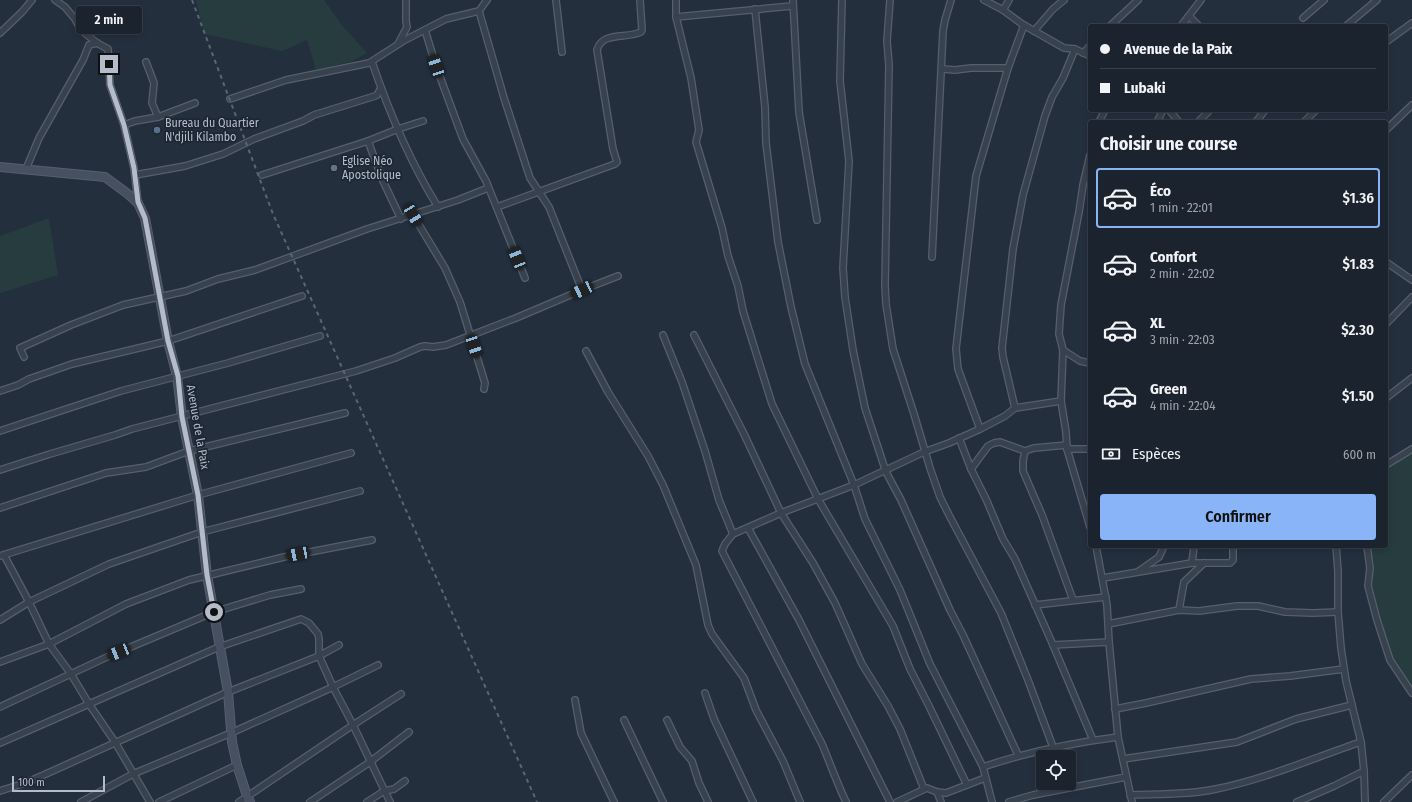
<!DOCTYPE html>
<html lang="fr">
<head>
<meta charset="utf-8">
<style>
	body { margin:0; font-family:"Fira Sans Condensed",sans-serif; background:#242b36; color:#f1f3f6; height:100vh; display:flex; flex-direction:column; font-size:15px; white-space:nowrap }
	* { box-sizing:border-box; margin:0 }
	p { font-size:13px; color:#a0a4aa }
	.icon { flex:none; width:22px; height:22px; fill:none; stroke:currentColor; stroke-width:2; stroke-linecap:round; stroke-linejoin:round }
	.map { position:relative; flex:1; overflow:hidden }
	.details { position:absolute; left:1088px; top:120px; width:300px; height:428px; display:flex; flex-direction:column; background:#1b232e; border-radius:4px; box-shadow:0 2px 6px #0003,0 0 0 1px #39404a }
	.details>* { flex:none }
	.guide { position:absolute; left:1088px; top:24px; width:300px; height:88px; border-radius:4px; box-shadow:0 2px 6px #0003,0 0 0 1px #39404a; display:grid; align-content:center; height:88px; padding:0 12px; background:#1b232e }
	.tools { position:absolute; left:1036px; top:750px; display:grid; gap:8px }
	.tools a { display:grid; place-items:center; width:40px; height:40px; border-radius:4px; background:#1b232e; box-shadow:0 2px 6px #0003,0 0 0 1px #39404a; font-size:20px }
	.scale { position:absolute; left:12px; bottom:10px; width:93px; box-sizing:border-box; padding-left:4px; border:2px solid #b4bcc9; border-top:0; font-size:11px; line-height:14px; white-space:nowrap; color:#b4bcc9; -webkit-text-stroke:3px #1d2633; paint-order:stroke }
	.end { position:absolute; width:18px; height:18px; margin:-9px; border:5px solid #b4bcc9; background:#111; box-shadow:0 0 0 2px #111 }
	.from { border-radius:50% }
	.bubble { position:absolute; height:28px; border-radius:4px; background:#1b232e; box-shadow:0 2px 6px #0003,0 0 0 1px #39404a; font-size:13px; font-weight:600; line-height:28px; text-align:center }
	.car { position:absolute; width:12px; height:24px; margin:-12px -6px; border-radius:5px; box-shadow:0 0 3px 1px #0007; background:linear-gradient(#222 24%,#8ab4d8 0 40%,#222 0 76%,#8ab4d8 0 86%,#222 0) }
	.guide b { display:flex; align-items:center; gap:14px; height:38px; font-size:15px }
	.guide b+b { border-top:1px solid #39404a }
	.guide i { width:10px; height:10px; background:#f1f3f6 }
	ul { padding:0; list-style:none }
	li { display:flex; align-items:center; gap:12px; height:60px; margin:0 8px 6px; padding:0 4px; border:2px solid transparent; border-radius:4px }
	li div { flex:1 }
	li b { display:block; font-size:15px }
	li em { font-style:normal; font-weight:600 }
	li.current { border-color:#8ab4f8 }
	li>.icon { width:36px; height:36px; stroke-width:1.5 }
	h2 { padding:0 12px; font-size:18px; line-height:48px }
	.pay { display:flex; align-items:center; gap:10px; height:44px; padding:0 12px; font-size:15px }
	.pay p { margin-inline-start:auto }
	.button { display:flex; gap:8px; margin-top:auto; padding:8px 12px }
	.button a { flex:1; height:46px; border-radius:4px; background:#8ab4f8; color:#111; font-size:16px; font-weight:600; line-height:46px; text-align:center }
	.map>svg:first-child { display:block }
</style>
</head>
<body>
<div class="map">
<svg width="1412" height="802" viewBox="0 0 1412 802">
	<rect width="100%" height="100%" fill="#242f3e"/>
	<!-- green -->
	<g fill="#263c3f">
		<polygon points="196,0 324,0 341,24 367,53 353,61 316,70 307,40 282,51 204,34"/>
		<polygon points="49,218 58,275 0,293 0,236"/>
		<polygon points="1412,447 1412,688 1395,665 1378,622 1369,572 1367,546 1386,546 1386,464"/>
	</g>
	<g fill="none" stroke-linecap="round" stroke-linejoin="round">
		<!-- street casing -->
		<g stroke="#565f6c" stroke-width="8">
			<g id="street">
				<polyline points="55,0 65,7 75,19 81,30 97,43 108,49 110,85 124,125 134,168 138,203"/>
				<polyline points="556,0 562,52"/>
				<polyline points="676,0 676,17 691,78 699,130 696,142 722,228 728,256 738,286 743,311 772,404 818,499 893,626 910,669 929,706 967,785"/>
				<polyline points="793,0 799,112 817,220"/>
				<polyline points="842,0 840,81 849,161 843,268 845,297 853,350 865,408 886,472 901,500 950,610 963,635 1018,755"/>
				<polyline points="890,0 887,41 889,65 885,285 886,304 893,349 914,414 930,468 940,497 949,515 1001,613 1028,680 1053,747"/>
				<polyline points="984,0 1003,10 1022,24 1064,48 1075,49 1090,56"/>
				<polyline points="755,9 765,107 766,143 778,242 791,307 805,364 854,485 865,519 900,590 930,664 983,767 992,802"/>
				<polyline points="1003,10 1009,0"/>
				<polyline points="479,11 504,98 530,178 549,207 582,290"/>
				<polyline points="1189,16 1199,26"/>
				<polyline points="676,17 792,6"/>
				<polyline points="1303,18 1324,0"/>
				<polyline points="1110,26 1138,0"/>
				<polyline points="1181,26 1201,0"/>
				<polyline points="1346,26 1377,0"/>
				<polyline points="425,30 436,66 463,139 486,181 525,278"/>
				<polyline points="1034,31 1053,9 1064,0"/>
				<polyline points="0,33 22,12 32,0"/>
				<polyline points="1386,42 1412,23"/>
				<polyline points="398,44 407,27 406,21 406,0"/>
				<polyline points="1083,53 1090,46"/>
				<polyline points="146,62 154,83 152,103 158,117"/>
				<path d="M372,62C389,112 410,162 438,207"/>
				<polyline points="942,69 955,70 971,68 1008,68"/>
				<polyline points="230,99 286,80 369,63 405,40 446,19 479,11 487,0"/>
				<polyline points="1169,110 1179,122"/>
				<polyline points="1099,122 1105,110"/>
				<polyline points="1157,122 1163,110"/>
				<polyline points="1198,122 1210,110"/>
				<polyline points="1256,122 1265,110"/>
				<polyline points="1304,122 1316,110"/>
				<polyline points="124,125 135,121 158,117 195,103"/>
				<polyline points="1386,130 1412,105"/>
				<polyline points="368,141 383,181 401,219"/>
				<polyline points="1090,155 1083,185 1079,212 1061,305 1059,334 1063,350 1061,401 1066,432 1067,449 1090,527"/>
				<polyline points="26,169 39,138 83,60 89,45 97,43"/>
				<polyline points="135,175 185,166 223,154 254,139 303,121 314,115 375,96 377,95 381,88"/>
				<polyline points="262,175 368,141 398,129 423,121"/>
				<path d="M497,207L615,164L617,162L613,149L597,50C602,31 627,39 641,32L642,30L640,0"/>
				<polyline points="413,215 445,268 460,302 485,383 484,389"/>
				<polyline points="932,257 943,31 945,20 951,0"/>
				<polyline points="1386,262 1412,280"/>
				<polyline points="1386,324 1412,297"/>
				<path d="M663,335L682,382L705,451L719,500L733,534L725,544L722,551L822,744C830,763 837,783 846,802"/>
				<polyline points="694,335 744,434 781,513 813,563 835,603 862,664 888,706 900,729 924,789"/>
				<polyline points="1063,350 1080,361 1090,363"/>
				<polyline points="586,351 608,392 648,456 663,485 696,565 708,625 712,634 744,678 756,710 783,761 800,802"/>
				<polyline points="24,357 20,348 71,325 123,305 186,291 218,279 255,270 367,229 458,200 488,188"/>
				<polyline points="0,391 18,385 29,379 72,364 168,341 302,296"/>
				<polyline points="1386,398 1412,378"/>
				<polyline points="1015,408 1003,357 1002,348 1013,249 1023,195 1045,116 1052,97 1063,78 1075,49"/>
				<polyline points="980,429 958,369 956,349 976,176 1008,68 1024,25"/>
				<polyline points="0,431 121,391 228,363 320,336"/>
				<polyline points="959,438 971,469 986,499 1003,539 1015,559 1053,645 1093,740"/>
				<polyline points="1067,449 1090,449"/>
				<polyline points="1025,451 1023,461 1023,471 1042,515 1073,600"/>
				<polyline points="1386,465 1412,449"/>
				<polyline points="971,469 988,446 994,443 1000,442 1025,451 1034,448 1067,445"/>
				<polyline points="0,470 50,454 115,435 132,429 356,371 395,358 420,347 425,346 433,347 446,345 516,318 582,290 618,276"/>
				<polyline points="0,508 106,473 146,467 189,451 345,413"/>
				<polyline points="748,528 799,620 890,802"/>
				<polyline points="733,534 781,513 854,485 924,452 949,443 980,429 1005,416 1015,408 1061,401"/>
				<polyline points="1096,546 1107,605 1109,642 1118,737 1132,802"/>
				<polyline points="1336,546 1338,571 1338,612 1341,648 1346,681 1361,742 1364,771 1365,802"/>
				<polyline points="1367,546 1370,568 1368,586 1377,620 1390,660 1412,693"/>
				<polyline points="4,555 29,602 49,644 71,674 89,704 115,742 150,802"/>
				<polyline points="0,556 198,495 351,453"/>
				<polyline points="1192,563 1194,546"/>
				<polyline points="1139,571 1159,557 1164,546"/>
				<polyline points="1103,578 1192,563 1230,563 1233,560 1233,546"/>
				<polyline points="1035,605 1106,597"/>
				<polyline points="1179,610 1184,582 1204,563"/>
				<polyline points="0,620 29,602 109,564 202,532 360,491"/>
				<polyline points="1108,624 1179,610 1199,611 1237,606 1258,606 1285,612 1313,613 1338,612"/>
				<polyline points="1053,645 1109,642"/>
				<polyline points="0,662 49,644 126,604 189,580 284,557 372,540"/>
				<polyline points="705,693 714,719 753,802"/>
				<polyline points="575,700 581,733 614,802"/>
				<polyline points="0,707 107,657 214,612 270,595 301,589"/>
				<polyline points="1115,709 1146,703 1251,679 1290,676 1344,669"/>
				<polyline points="624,720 663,802"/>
				<polyline points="667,720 680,747 692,761 699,783 708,802"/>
				<polyline points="0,743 219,647 301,619 309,623 318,634 319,639 319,656 333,687 353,725 390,802"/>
				<polyline points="1123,759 1237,742 1296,719 1352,705"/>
				<path d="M983,767C1027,752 1071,743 1118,737"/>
				<polyline points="0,791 28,782 228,692 319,656 339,645"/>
				<polyline points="937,792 941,802"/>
				<path d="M1130,795C1158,794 1188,795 1216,789C1266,779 1313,758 1361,742"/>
				<polyline points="81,802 133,774 231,733 333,687 378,665"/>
				<polyline points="159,802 237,765"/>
				<polyline points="239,802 353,725 401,694"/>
				<polyline points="310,802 370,762 409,732"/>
				<polyline points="367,802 384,791 394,789 405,781"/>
				<polyline points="897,802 927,788 937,792 946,793 985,778"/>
				<polyline points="1009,802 1033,795 1126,777"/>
				<polyline points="1297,802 1334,786 1364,771"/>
				<polyline points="1384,802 1412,775"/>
			</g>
		</g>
		<!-- secondary casing -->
		<g stroke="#565f6c" stroke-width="10">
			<polyline id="secondary" points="0,167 105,177 128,194 138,203 145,218 168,341 177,376 182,417 198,495 207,575 228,692 232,742 237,765 247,796 250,802"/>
		</g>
		<!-- street -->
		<use href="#street" stroke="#38414e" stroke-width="5.5"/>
		<!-- secondary -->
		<use href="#secondary" stroke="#465061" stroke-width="8"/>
		<!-- rail -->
		<polyline stroke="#5a6575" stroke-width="2" stroke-dasharray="4 4" stroke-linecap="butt" points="192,0 273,214 537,802"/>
	</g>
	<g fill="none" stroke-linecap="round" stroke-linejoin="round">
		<!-- route -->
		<polyline stroke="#b4bcc9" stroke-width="5" points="109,64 110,85 124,125 134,168 138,202 145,218 168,341 178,376 182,417 198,495 207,575 214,612"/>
	</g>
	<!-- markers -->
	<circle fill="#5c6f8a" stroke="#1d2633" stroke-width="1.5" cx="157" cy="130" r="4"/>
	<circle fill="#6b7280" stroke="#1d2633" stroke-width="1.5" cx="334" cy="168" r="4"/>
	<g text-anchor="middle" stroke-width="3.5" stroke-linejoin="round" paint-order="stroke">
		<!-- poi labels -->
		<g font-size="12" fill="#b4bcc9" stroke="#1d2633" text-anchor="start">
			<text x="165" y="127">Bureau du Quartier<tspan x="165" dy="14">N'djili Kilambo</tspan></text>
			<text x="342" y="165">Eglise Néo<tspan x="342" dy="14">Apostolique</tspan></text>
		</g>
		<!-- street labels -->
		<g font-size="12" fill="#b4bcc9" stroke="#1d2633">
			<text transform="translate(198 427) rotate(80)" y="4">Avenue de la Paix</text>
		</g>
	</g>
</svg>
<div class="tools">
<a><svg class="icon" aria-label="locate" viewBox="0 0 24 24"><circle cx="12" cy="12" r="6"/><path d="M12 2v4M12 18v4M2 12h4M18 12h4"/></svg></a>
</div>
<div class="scale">100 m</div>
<i class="end from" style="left:214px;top:612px"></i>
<i class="end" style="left:109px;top:64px"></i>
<div class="bubble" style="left:76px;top:6px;width:66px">2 min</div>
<i class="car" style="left:436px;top:66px;rotate:341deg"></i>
<i class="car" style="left:413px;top:215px;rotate:149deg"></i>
<i class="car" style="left:517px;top:258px;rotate:338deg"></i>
<i class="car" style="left:582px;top:290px;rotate:245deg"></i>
<i class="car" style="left:474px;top:346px;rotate:162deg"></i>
<i class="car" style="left:298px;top:554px;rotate:259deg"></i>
<i class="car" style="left:119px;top:652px;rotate:248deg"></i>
<div class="guide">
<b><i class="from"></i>Avenue de la Paix</b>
<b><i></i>Lubaki</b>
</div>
<section class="details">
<h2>Choisir une course</h2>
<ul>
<li class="current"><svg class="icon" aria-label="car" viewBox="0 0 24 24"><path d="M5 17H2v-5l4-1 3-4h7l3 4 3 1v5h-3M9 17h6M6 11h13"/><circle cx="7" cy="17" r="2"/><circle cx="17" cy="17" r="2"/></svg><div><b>Éco</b><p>1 min · 22:01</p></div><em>$1.36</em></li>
<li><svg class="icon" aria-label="car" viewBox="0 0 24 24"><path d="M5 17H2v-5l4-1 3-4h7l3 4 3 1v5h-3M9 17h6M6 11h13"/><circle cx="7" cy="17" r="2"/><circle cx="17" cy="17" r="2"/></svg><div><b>Confort</b><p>2 min · 22:02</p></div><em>$1.83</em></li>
<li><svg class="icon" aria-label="car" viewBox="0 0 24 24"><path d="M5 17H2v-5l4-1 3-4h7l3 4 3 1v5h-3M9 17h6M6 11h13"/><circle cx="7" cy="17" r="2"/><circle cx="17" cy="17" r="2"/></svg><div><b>XL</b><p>3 min · 22:03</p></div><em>$2.30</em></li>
<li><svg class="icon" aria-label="car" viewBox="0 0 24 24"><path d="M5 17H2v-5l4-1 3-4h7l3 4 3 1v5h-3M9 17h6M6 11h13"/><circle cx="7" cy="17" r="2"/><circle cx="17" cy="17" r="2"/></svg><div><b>Green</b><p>4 min · 22:04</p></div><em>$1.50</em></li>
</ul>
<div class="pay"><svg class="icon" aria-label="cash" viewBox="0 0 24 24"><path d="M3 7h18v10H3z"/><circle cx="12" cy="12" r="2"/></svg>Espèces<p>600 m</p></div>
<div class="button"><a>Confirmer</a></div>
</section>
</div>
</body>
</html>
